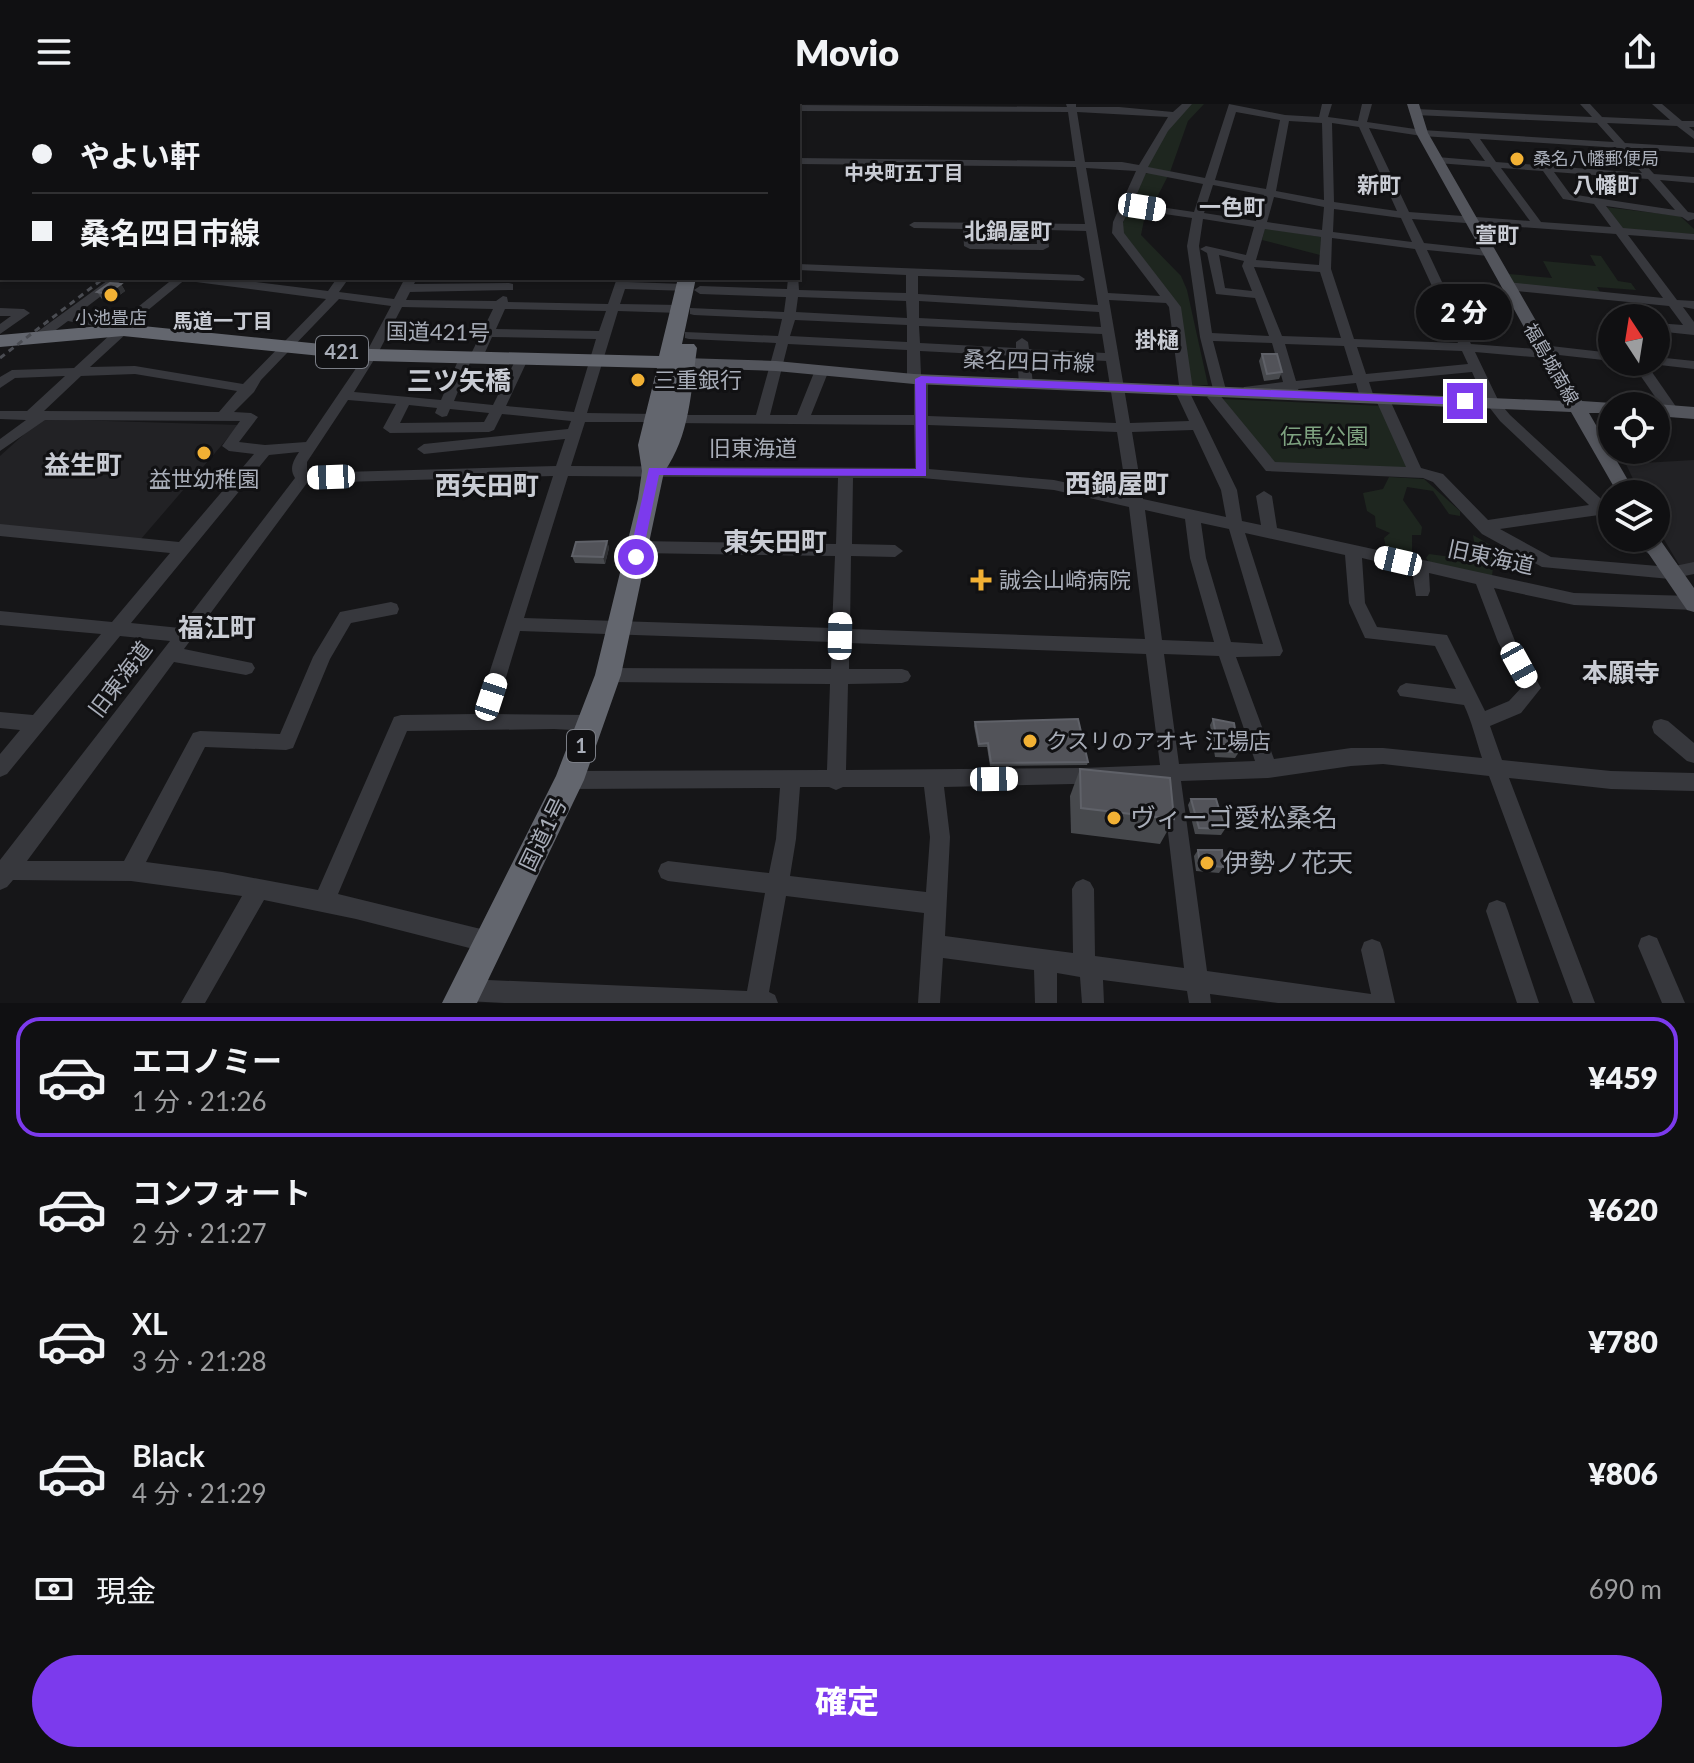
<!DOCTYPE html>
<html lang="ja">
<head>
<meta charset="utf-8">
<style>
	body { margin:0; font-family:Lato,"Noto Sans JP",sans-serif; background:#1e1e20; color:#f1f3f6; height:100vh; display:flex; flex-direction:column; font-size:30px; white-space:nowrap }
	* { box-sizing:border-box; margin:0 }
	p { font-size:26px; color:#9c9d9f }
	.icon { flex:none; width:44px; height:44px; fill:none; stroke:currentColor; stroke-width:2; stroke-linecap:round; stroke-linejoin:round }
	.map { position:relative; height:899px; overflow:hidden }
	.sheet { display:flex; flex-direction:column; background:#101012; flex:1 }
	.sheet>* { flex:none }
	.hud { position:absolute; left:0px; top:0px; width:800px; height:176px; box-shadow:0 2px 6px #0004,0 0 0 2px #303032; display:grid; align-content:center; height:176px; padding:0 32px; background:#101012 }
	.needle { width:52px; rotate:348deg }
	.fabs { position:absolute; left:1598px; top:200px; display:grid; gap:16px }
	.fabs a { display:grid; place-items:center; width:72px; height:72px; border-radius:50%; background:#101012; box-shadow:0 2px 6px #0004,0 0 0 2px #303032; font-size:40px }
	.end { position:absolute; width:36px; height:36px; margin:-18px; border:10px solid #7c3aed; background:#fff; box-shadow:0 0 0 4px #fff }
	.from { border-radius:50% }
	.bubble { position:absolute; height:56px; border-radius:28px; background:#101012; box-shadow:0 2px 6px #0004,0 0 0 2px #303032; font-size:26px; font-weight:800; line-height:56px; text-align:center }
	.car { position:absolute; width:24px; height:48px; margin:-24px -12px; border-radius:10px; box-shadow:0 0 6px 2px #0007; background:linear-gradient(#fff 24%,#345 0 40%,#fff 0 76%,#345 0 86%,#fff 0) }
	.hud b { display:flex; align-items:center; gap:28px; height:76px; font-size:30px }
	.hud b+b { border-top:2px solid #303032 }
	.hud i { width:20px; height:20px; background:#f1f3f6 }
	ul { padding:14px 0 0; list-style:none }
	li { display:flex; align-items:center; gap:24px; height:120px; margin:0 16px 12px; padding:0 16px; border:4px solid transparent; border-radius:24px }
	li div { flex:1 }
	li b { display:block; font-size:30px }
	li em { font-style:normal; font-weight:800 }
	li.active { border-color:#7c3aed }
	li>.icon { width:72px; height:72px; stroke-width:1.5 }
	.pay { display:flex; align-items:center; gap:20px; height:88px; padding:0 32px; font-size:30px }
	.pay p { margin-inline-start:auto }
	.primary-button { display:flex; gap:16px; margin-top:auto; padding:16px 32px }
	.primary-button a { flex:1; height:92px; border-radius:48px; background:#7c3aed; color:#fff; font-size:32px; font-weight:800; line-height:92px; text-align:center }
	header { display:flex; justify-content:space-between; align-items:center; height:104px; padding:0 32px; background:#101012; font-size:36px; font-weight:800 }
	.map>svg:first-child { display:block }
</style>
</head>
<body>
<header><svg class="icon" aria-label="menu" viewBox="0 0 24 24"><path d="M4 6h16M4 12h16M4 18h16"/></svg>Movio<svg class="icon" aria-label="share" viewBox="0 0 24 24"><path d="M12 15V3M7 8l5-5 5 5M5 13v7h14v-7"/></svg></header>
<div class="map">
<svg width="1694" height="899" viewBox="0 0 1694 899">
	<rect width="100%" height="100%" fill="#161618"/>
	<!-- built -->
	<g fill="#222225">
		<polygon points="41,315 239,321 141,435 0,423 0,352"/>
		<polygon points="1694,356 1694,460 1681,464 1656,422 1656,390 1640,390 1626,360"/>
	</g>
	<!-- green -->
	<g fill="#1e261f">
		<polygon points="1191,0 1204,0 1188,17 1170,68 1153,101 1146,106 1141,131 1181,172 1187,186 1208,281 1189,281 1178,201 1126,137 1121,123 1144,70 1149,69 1147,62 1161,33"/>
		<polygon points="1605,103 1680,112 1694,125 1694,130 1623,126"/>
		<polygon points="1265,124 1321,133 1320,151 1262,136"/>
		<polygon points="1590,151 1601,152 1618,177 1631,179 1636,186 1597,183 1600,188 1514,180 1509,170 1552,174 1543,157 1596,162"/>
		<polygon points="1222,295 1383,302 1409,366 1278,363"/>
		<polygon points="1389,373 1424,375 1460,407 1460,412 1449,410 1433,387 1407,383 1403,396 1422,423 1421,431 1412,431 1412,452 1387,449 1384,434 1390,429 1376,423 1375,412 1367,407 1363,389 1383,385"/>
		<polygon points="1473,431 1499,446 1503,464 1493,464 1492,472 1429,458 1426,454 1429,450 1466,455 1476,451"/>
	</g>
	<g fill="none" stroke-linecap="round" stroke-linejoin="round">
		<!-- minor -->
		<g fill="#37383d" fill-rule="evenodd">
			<polygon points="93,0 104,0 91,2"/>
			<polygon points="134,0 145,0 132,2"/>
			<polygon points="188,0 198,0 187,2"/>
			<polygon points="215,0 226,0 213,2"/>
			<polygon points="275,0 285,0 274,2"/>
			<polygon points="306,0 316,0 304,2"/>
			<polygon points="352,0 386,0 387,1 354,2"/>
			<polygon points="418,0 426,0 428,2 416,2"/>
			<polygon points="501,0 511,0 500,2"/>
			<polygon points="658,0 668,0 657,2"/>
			<path d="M1066,0H1076V3H1119L1173,8L1182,0H1192L1168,27L1148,63L1205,74L1229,0L1285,11L1319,13L1322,0H1332L1328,13L1358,17L1362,0H1372L1367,18L1422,26L1614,38L1597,19L1415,11L1410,8L1415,5L1592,13L1580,0H1590L1602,13L1670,16L1652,0H1662L1682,17H1694V23H1689L1694,27V35L1677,22L1607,19L1625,39L1694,43V49L1631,45L1654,70L1694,73V79L1660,76L1688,108L1694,109V115L1688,117L1682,113L1606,102L1623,124L1694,130V136L1628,131L1677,196L1694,197V205L1683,203L1694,218V231L1656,227V219L1683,221L1669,202L1507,186L1501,182L1507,178L1663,194L1616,130L1412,115L1424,139L1488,146L1494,149L1488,152L1427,146L1471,240L1536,245L1542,241L1612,249V257L1550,250L1544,254L1475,248L1499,298L1510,311L1612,405V420L1599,411L1500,425L1551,453L1670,463L1694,458V470L1670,475L1542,463L1482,430L1433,378L1423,374L1266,367L1207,293L1214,289L1200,233L1187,142L1192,114L1130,105L1123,118L1124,129L1181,203L1193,286L1190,289L1237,386L1242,417L1261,421L1256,392L1264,387L1272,392L1277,424L1574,489L1694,492V506L1574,501L1494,484L1515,537L1541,584L1521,609L1490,622L1502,656L1611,667L1694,669V687L1611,685L1509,674L1595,899H1573L1489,672L1383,660L1351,662L1268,674L1181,677L1207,867L1371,890L1361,846L1364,838L1372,835L1380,838L1383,846L1395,899H1278L1210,890L1211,899H1189L1187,887L1103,876L1104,899H1082L1080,873L1057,869V899H1035L1034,866L943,854L940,899H918L924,809L786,792L769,888L775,891L778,899H504L466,897L458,894L455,886L458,878L466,875L747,887L765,789L668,777L661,774L658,767L661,760L668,757L769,769L776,735L780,684L569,685L562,682L559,676L562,670L569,667L827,666L830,580L608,578L602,576L599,571L602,566L608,564L831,565L832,538L520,527L495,610L590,611L597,613L599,619L597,625L590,627L554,625L407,627L338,790L489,827L497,830L500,838L497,846L489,849L356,815L264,796L205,899H181L242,792L131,777L13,776L7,783L0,786V756L170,537L120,532L7,670L0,673V650L20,626L0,624V608L33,611L101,530L0,521V507L112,518L170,449L0,432V420L179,438L254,350L229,347L222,342L240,317L45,316L0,347V335L26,316L0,315V307H27L65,272L15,274L0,284V273L12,266L74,264L112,229L109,225L68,217L41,237H33V231L111,174H125L76,211L118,219L174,174H187L130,221L127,229L90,263L135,262L243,280L326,195L196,178L190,174H225L328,187L337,174H349L339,188L394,195L405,174H417L414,180L509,179L513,180V186L410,188L406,196L496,197L503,192L507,193L508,198L608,200L617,174H629L628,178L685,180L689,181V187L625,185L620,200L680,201L686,205L680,209L618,207L587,309L656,310L663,314L656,318H585L571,362L915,364L914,321L669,319L667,316L669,313L674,311H756L776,239L689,235L685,234V228L778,232L782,215L694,211L690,210V204L784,208L786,193L700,190L694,186L700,182L787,185L788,174H798V171L799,186L906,189V171L798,166V160L1079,171L1085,175L1083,177L918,172V190L1098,201L1086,127L1047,126L1049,143L1043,146L970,145L964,142L963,125L914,124L909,121L914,118L1085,120L1076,63L798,60V54L1075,57L1068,8L798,7V2H795L798,1L1067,3ZM1077,8L1168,13L1139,61L1122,58H1085ZM1236,8L1280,16L1266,85L1215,76ZM1289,17L1322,19L1324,96L1276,87ZM1332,19L1359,23L1397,107L1334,98ZM1369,24L1422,32L1469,35L1485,57L1437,53L1432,56L1437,59L1490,63L1530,117L1409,108ZM1480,35L1620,44L1642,69L1496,58ZM1086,64L1136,67L1113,118L1112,129L1160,192L1108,189ZM1501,64L1543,67L1563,95L1594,100L1611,123L1541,118ZM1554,68L1648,75L1675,106L1570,90ZM1146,69L1203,80L1194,108L1133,99ZM1213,81L1264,91L1256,117L1204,109ZM1274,93L1324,103L1322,126L1267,118ZM1334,105L1401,114L1412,138L1333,128ZM1203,115L1254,123L1246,151L1206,142L1200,145L1207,149L1216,190L1255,194L1269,232L1212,229L1199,142ZM974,125H1036L1037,140L975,139ZM1265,125L1321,133L1319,161L1256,156ZM1332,134L1415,145L1458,239L1354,235L1331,165ZM1219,151L1244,157L1242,162L1252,187L1225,184ZM1254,163L1320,168L1341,234L1282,232ZM798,193L906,197L907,214L796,208ZM339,195L391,202L365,251L306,338L265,341L239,338L258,313L251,309L234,308L254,288L261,276ZM1109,196L1166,199L1169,203L1179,281L1174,285L1189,317L1130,319ZM919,197L1099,208L1101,223L919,214ZM402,203L493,205L471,250L466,248L460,252L441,296L354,288L377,251ZM505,205L606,207L599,227L496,225ZM795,216L907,221V238L790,232ZM919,222L1102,230L1105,249L1029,245L1028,238L1022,234L1016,238V244L920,239ZM492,233L596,235L574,308L506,302L529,253L523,249L517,253L493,301L454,297L472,254L482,255ZM1213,237L1272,239L1283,278L1244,283L1242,286L1249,290L1285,287L1288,293L1293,294L1300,290L1298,285L1356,279L1360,293L1367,297L1374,293L1369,278L1472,268L1486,299L1500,317L1589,401L1488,416L1443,370L1421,364L1389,294L1382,290L1375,294L1406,363L1275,358L1219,290L1226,286ZM788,240L907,246V275L914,279V311H811L829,266L822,262L815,266L797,311H770ZM1285,240L1344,242L1353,271L1296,277ZM1357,243L1462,247L1468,260L1366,270ZM920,247L1017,252L1019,280L1026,284L1033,280L1030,253L1106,257L1116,319L928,312V275L921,271ZM135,270L237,287L219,308L44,307L81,272ZM348,296L396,300L383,324L390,329L489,328L494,326L502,310L571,317L568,325L424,340L417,345L424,350L565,335L556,362L307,369V358ZM409,301L437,304L435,309L442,313L447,312L450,305L489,309L484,318L400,319ZM928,321L1117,328L1127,392L1054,376L929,365ZM1193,326L1221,386L1226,413L1143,395L1132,328ZM299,348C293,357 289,365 295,374L180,524L131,519L269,351ZM553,372L476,610L401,611L394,613L318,786L222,768L146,758L205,643L286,646L293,644L330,555L351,519L397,510L399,505L397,500L391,498L340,508L313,553L280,630L200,627L193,629L124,757H27L174,558L246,571L252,569L255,564L252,559L184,545L307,379ZM568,372L838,374L836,440L638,437L630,443L638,449L835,452L832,524L524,514ZM853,374H922L1054,386L1129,403L1145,535L850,525L851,452L895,453L903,447L895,441L852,440ZM1145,406L1185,415L1190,454L1214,538L1162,536ZM1201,419L1229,425L1263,540L1231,538L1206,454ZM1245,429L1345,451L1349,499L1365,534L1435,542L1456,585L1406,579L1400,582L1397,587L1400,592L1464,601C1472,618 1476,636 1482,654L1383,644H1351L1274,655L1236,553L1280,552L1283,547ZM1362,454L1412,466L1416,492H1428L1430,487L1429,469L1476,480L1498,538L1522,583L1509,597L1485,607L1447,531L1377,523L1365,499ZM849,539L1146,550L1160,661L1083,664L846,666L848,580L902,579L908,577L911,572L908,567L902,565H849ZM1164,550L1219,552L1255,657L1179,660ZM1162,678L1184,864L1095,852L1094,785L1090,778L1083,775L1076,778L1072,785L1073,849L945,832L950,733L944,683ZM800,683H829L836,686L843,683H924L930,733L926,788L790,772L796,735Z"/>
			<polygon points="0,61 2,61 0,68"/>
			<polygon points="0,90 2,90 0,97"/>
			<rect x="0" y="116" width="2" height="6"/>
			<rect x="0" y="161" width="2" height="6"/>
			<polygon points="73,174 87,174 81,178"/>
			<polygon points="0,204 24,205 30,209 0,230 0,220 11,212 0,212"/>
			<polygon points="1656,253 1694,257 1694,265 1651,260 1650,258 1656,258"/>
			<polygon points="1631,258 1645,258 1679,307 1677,310 1667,310"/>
			<polygon points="1627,434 1646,434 1665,450 1657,456"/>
			<polygon points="1661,615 1668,617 1694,639 1694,659 1687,657 1654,629 1652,623 1654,617"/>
			<polygon points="1497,796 1505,799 1508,807 1539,899 1517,899 1486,807 1489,799"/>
			<polygon points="1649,831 1657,834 1685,899 1662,899 1638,842 1641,834"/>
		</g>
		<!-- major -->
		<g fill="#53555c" fill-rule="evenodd">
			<polygon points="1407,0 1419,0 1428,29 1582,297 1612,299 1619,302 1612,302 1612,309 1589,309 1636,390 1618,390 1571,308 914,280 776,267 684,264 676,259 684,254 776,257 914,270 1565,297 1416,29"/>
			<polygon points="1656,300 1694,303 1694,315 1656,312 1656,302 1650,302"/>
			<polygon points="1656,430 1694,484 1694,508 1687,506 1638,434 1656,434"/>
		</g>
		<!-- highway -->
		<g fill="#63666e" fill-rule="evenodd">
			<polygon points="729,0 743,0 728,2"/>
			<path d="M678,174H696L682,240H694L697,244C691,287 690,332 664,368L621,571L584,676L477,899H442L556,672L595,571L638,395L642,367L638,341L657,264L371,257L123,232L0,243V231L123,220L371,245L659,252Z"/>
		</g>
		<!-- rail -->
		<g stroke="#4a4c52" stroke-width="3" stroke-dasharray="6 5" stroke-linecap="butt">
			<polyline points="395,2 399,0"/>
			<polyline points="0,254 104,174"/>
		</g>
	</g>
	<!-- wall -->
	<g fill="#47494d">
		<polygon points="121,180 125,187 112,197 102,195 97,188"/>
		<polygon points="1262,250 1282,268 1279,275 1264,277 1259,257"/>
		<polygon points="607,437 609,444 605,460 575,459 572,452"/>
		<polygon points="1213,615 1239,648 1235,654 1215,653 1210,621"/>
		<polygon points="975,618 1088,658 1087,661 990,662 987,643 978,643 974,622"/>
		<polygon points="1080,665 1174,715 1160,740 1071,729 1070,692"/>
		<polygon points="1191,695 1225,725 1221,731 1195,730 1188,701"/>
		<polygon points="1198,746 1223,763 1219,769 1196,767 1194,752"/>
	</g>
	<!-- shaded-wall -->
	<g fill="#2f3033">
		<polygon points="121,180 125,187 112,197 107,190"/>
		<polygon points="607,437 609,444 605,460 603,453"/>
	</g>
	<!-- building -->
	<g fill="#525359" stroke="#5f6168" stroke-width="2">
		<polygon points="110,179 121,180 107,190 97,188"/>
		<polygon points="1262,250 1277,250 1282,268 1267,270"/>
		<polygon points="607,437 603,453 572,452 576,438"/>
		<polygon points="1078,615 1088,658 991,659 988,639 979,640 975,618"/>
		<polygon points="1213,615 1234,619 1239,648 1219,647"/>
		<polygon points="1080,665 1170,674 1174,715 1081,704"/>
		<polygon points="1191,695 1216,695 1225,725 1199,724"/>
		<polygon points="1198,746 1222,746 1223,763 1200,761"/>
	</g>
	<!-- route -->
	<polygon fill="#7c3aed" points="921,272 1465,294 1471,297 1465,301 926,279 926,372 659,371 642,453 640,457 631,457 629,453 649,364 916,365 915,275"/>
	<!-- markers -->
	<g fill="#f2b134" stroke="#111113" stroke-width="3">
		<circle cx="1517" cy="55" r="8"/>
		<circle cx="111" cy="191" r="8"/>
		<circle cx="638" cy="276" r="8"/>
		<circle cx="204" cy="349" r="8"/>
		<path d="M977 464h8v8h8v8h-8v8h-8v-8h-8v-8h8z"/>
		<circle cx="1030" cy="637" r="8"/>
		<circle cx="1114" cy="714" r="8"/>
		<circle cx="1207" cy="759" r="8"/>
	</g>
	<g text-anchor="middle" stroke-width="6" stroke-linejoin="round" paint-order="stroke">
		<!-- far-poi labels -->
		<g font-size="18" fill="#a8adb8" stroke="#111113" text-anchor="start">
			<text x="1533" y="61">桑名八幡郵便局</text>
			<text x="111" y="220" text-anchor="middle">小池畳店</text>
		</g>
		<!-- far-street labels -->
		<g font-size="18" fill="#a8adb8" stroke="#111113">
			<text transform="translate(1551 260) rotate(60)" y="6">福島城南線</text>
		</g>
		<!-- far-neighbourhood labels -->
		<g font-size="20" font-weight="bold" fill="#c9ccd4" stroke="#111113">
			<text x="904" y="76">中央町五丁目</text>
			<text x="223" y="224">馬道一丁目</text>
		</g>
		<!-- shield labels -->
		<g fill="#111113" stroke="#7b7e86" stroke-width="2">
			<rect x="316" y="232" width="52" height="32" rx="6"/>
			<rect x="567" y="626" width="28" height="32" rx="6"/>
		</g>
		<g font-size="20" font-weight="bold" fill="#a8adb8">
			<text x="342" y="255">421</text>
			<text x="581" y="649">1</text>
		</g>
		<!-- far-quarter labels -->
		<g font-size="22" font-weight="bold" fill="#c9ccd4" stroke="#111113">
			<text x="1379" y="89">新町</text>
			<text x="1606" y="89">八幡町</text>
			<text x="1232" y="111">一色町</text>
			<text x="1008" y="135">北鍋屋町</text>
			<text x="1497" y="139">萱町</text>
			<text x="1157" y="244">掛樋</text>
		</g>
		<!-- street labels -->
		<g font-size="22" fill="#a8adb8" stroke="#111113">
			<text transform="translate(438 228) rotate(1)" y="8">国道421号</text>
			<text transform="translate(1029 257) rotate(2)" y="8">桑名四日市線</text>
			<text x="753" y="352">旧東海道</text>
			<text transform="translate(1491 453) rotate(12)" y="8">旧東海道</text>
			<text transform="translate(120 575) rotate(-53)" y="8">旧東海道</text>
			<text transform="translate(543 730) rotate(-64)" y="8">国道1号</text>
		</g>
		<!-- poi labels -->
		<g font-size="22" fill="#a8adb8" stroke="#111113" text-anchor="start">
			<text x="654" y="284">三重銀行</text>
			<text x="204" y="383" text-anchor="middle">益世幼稚園</text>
			<text x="999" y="484">誠会山崎病院</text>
			<text x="1046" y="645">クスリのアオキ 江場店</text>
		</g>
		<!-- park labels -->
		<g font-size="22" fill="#7fa381" stroke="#111113">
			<text x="1324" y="340">伝馬公園</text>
		</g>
		<!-- quarter labels -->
		<g font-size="26" font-weight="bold" fill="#c9ccd4" stroke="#111113">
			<text x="459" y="286">三ツ矢橋</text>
			<text x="83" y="370">益生町</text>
			<text x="1117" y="389">西鍋屋町</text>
			<text x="487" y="391">西矢田町</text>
			<text x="775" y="447">東矢田町</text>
			<text x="217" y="533">福江町</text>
			<text x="1621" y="578">本願寺</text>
		</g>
		<!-- near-poi labels -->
		<g font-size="26" fill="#a8adb8" stroke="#111113" text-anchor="start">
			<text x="1130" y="723">ヴィーゴ愛松桑名</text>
			<text x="1223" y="768">伊勢ノ花天</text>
		</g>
	</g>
</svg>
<div class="fabs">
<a><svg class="needle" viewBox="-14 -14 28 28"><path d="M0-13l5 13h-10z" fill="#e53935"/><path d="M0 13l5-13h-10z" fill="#9c9d9f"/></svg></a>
<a><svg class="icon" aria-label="locate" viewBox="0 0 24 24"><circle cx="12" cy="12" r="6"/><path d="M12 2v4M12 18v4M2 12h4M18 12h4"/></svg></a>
<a><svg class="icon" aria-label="layers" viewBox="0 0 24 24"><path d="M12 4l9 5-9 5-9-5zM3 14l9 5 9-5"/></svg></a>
</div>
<i class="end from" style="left:636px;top:453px"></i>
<i class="end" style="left:1465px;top:297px"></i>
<div class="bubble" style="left:1416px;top:180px;width:96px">2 分</div>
<i class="car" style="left:1142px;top:103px;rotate:99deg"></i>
<i class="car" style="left:331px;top:373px;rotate:268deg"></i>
<i class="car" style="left:1398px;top:457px;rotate:283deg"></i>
<i class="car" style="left:840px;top:532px;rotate:1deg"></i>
<i class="car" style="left:1519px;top:561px;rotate:151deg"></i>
<i class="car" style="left:491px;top:593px;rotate:18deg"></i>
<i class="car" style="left:994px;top:675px;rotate:89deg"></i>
<div class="hud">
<b><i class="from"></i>やよい軒</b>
<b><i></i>桑名四日市線</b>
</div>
</div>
<section class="sheet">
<ul>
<li class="active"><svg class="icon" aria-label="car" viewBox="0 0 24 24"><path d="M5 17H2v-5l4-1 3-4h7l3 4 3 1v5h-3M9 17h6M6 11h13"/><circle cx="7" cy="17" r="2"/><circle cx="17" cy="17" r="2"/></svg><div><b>エコノミー</b><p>1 分 · 21:26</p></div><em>¥459</em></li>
<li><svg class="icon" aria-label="car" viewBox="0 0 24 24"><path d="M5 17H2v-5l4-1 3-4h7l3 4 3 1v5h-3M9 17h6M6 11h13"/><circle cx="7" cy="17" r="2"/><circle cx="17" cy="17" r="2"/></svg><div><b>コンフォート</b><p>2 分 · 21:27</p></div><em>¥620</em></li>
<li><svg class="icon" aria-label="car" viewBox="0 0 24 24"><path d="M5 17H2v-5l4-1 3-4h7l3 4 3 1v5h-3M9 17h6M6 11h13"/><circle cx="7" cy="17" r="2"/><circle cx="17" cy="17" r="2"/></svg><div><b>XL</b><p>3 分 · 21:28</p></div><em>¥780</em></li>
<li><svg class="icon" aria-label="car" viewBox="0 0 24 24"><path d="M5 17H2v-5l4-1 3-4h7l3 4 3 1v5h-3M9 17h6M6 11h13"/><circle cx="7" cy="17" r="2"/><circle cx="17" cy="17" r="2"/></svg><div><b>Black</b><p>4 分 · 21:29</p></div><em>¥806</em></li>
</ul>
<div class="pay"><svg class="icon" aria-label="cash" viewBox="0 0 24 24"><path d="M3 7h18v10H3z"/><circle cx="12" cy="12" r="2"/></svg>現金<p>690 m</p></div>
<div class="primary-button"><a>確定</a></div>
</section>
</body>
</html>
